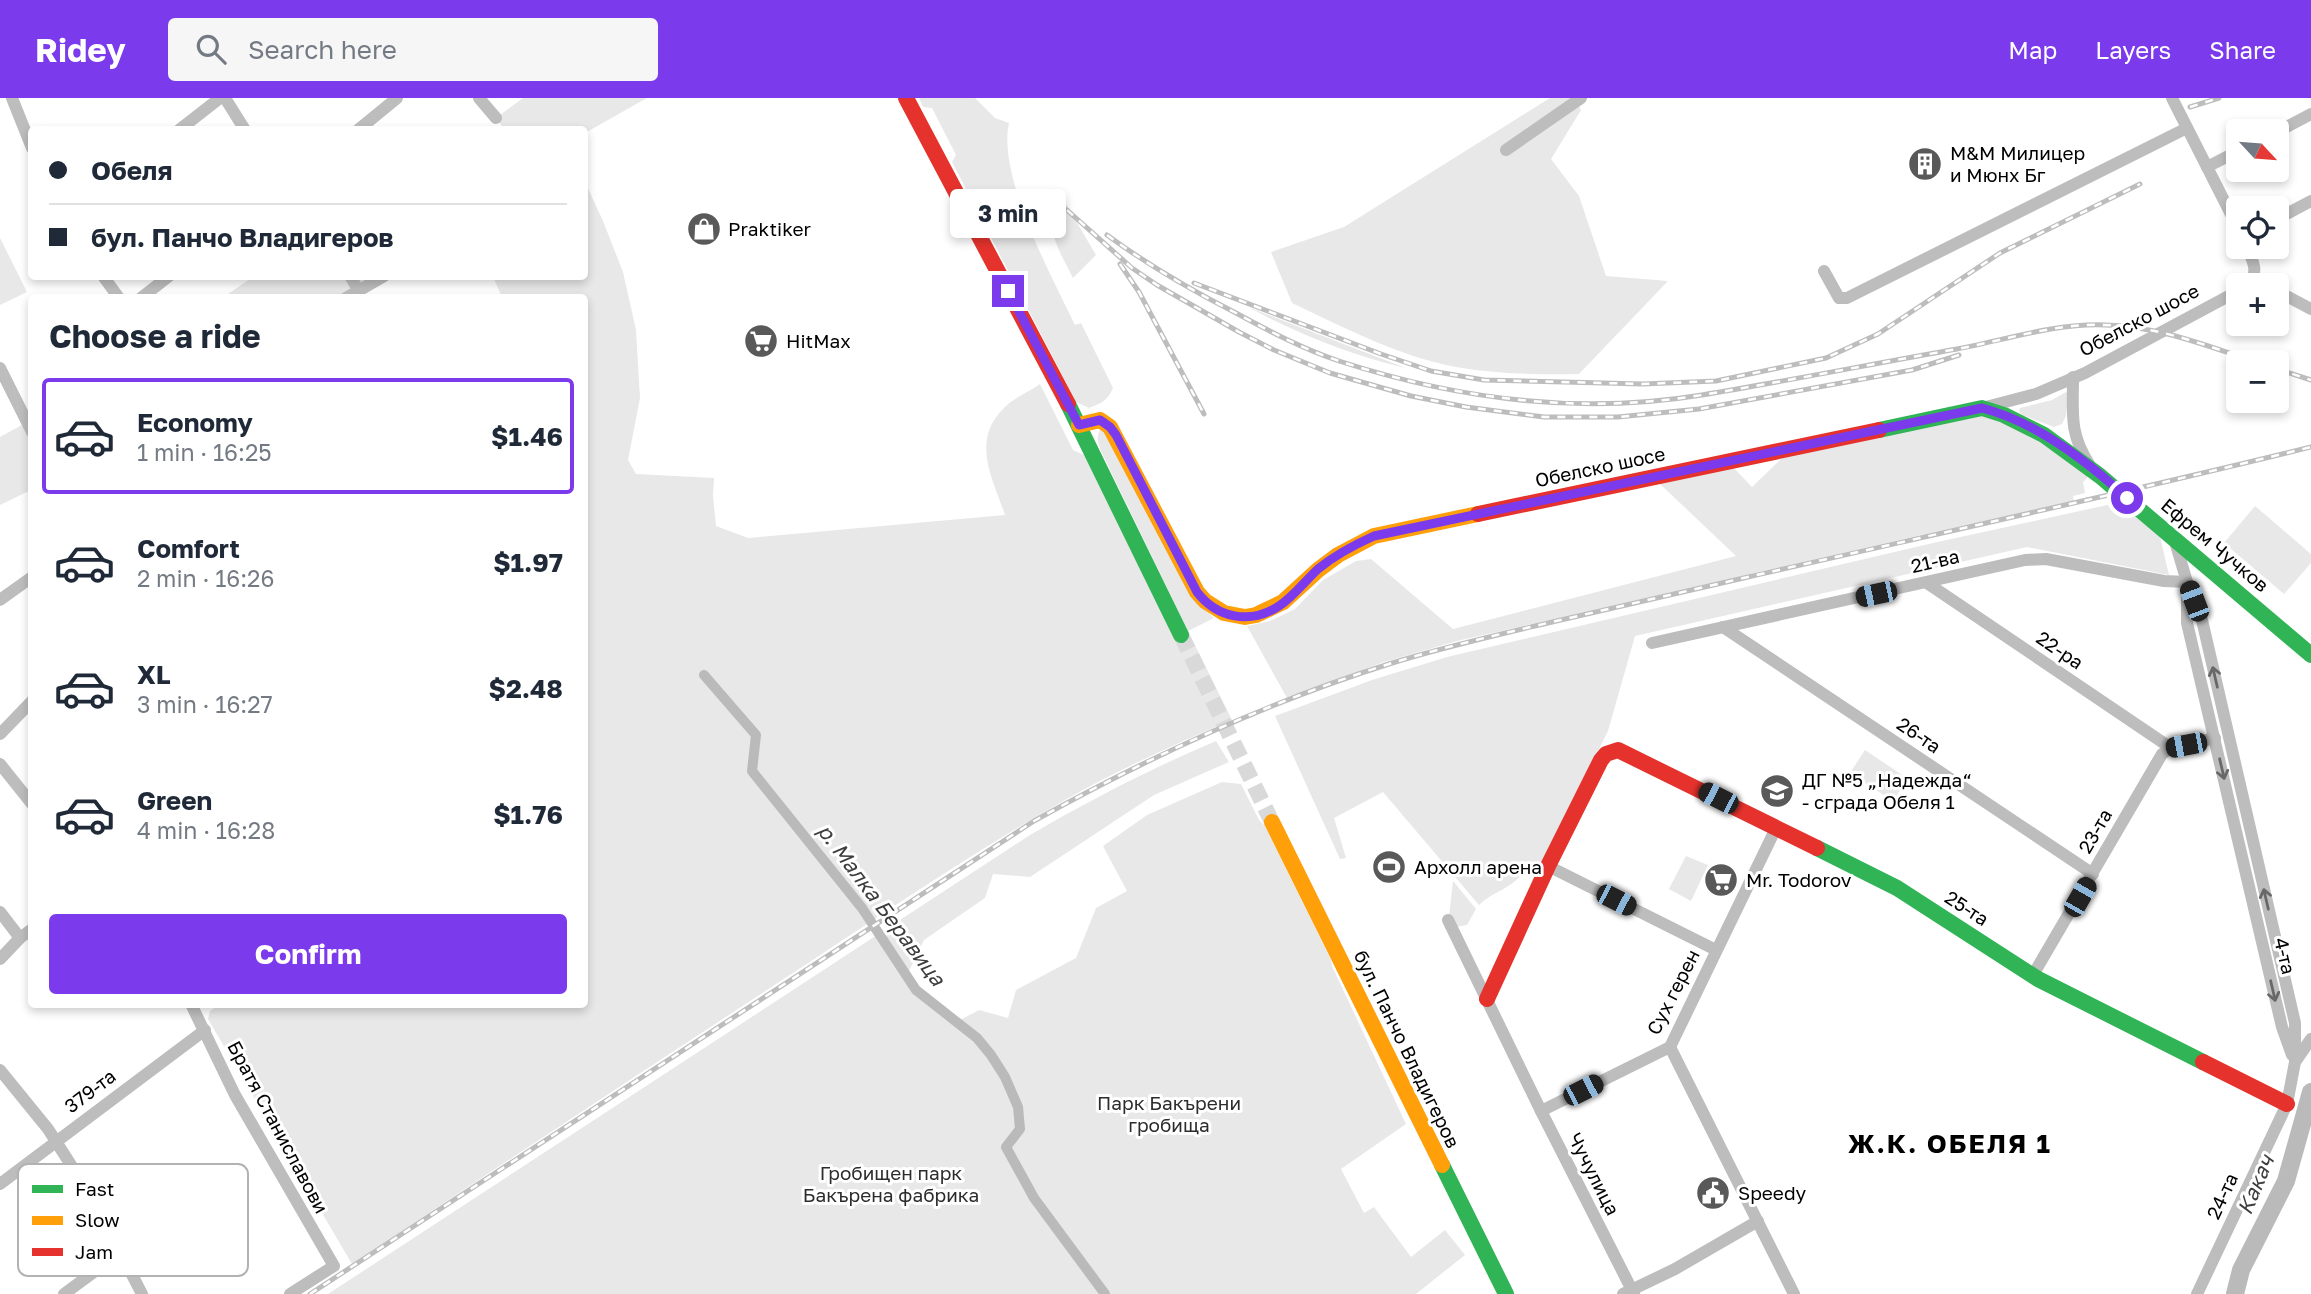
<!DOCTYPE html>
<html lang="en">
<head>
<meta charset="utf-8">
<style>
	body { margin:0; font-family:"Golos Text",sans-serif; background:#f6f6f7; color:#1f2937; height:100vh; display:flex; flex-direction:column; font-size:26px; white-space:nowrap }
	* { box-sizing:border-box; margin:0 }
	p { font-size:23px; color:#747a83 }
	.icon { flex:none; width:38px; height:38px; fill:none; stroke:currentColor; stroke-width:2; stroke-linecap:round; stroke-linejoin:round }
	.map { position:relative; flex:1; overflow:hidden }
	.panel { position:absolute; left:28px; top:196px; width:560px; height:714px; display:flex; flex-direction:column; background:#fff; border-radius:7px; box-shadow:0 4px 10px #0003 }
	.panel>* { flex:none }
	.hud { position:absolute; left:28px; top:28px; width:560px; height:154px; border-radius:7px; box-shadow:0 4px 10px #0003; display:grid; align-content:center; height:154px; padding:0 21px; background:#fff }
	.needle { width:46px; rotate:116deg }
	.fabs { position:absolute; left:2226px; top:21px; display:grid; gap:14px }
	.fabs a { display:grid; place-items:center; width:63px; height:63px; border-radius:7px; background:#fff; box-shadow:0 4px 10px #0003; font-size:35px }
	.end { position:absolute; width:32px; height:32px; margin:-16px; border:9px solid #7c3aed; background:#fff; box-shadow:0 0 0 4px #fff }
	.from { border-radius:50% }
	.bubble { position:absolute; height:49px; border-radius:7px; background:#fff; box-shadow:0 4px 10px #0003; font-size:23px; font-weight:700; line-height:49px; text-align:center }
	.car { position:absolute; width:21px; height:42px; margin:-21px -10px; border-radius:9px; box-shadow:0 0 5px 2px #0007; background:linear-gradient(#222 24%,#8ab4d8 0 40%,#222 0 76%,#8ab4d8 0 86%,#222 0) }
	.hud b { display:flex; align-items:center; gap:24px; height:66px; font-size:26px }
	.hud b+b { border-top:2px solid #e0e1e3 }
	.hud i { width:18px; height:18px; background:#1f2937 }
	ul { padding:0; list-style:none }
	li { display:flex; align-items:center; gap:21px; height:116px; margin:0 14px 10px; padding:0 7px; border:4px solid transparent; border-radius:7px }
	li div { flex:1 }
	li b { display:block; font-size:26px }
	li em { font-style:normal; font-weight:700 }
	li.active { border-color:#7c3aed }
	li>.icon { width:63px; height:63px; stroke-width:1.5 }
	h2 { padding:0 21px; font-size:32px; line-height:84px }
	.button { display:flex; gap:14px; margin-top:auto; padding:14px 21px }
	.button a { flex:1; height:80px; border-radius:7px; background:#7c3aed; color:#fff; font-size:28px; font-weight:700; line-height:80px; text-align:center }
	header { display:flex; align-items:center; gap:42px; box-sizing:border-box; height:98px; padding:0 35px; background:#7c3aed; color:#fff }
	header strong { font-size:33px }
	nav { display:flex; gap:38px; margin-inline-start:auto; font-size:24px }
	.search { width:490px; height:63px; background:#f6f6f7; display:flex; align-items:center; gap:18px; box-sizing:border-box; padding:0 24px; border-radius:7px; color:#747a83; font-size:26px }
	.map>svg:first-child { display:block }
</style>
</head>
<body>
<header>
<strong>Ridey</strong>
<div class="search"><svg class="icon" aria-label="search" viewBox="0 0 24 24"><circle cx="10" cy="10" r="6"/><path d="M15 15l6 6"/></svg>Search here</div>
<nav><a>Map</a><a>Layers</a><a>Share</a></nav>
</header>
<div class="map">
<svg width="2311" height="1196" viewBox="0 0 2311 1196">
	<rect width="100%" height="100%" fill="#fff"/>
	<!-- green -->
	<g fill="#e8e8e8">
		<polygon points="523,0 647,0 585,35 584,32 504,31 496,20"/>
		<path d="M919,0H975L995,20L1009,25C997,78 1052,179 1075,227L1081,225L1113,290C1107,303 1102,305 1089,310L1076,304L952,64L956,57L932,10L923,9Z"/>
		<path d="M1550,0H1575L1581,12L1551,61L1579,98L1606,178L1668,183L1579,276C1538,277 1496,276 1456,269C1398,258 1345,230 1292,205L1271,154L1344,129Z"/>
		<path d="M585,84L603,123L623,174L636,232L640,300L628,362L636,376L714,380L713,398L716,428L748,440L1005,417C993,381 970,343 1004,310C1013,300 1029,294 1040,286L1073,352L1084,357L1174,539L1188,533L1100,351C1098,344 1096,339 1100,332L1104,333L1193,501L1214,520L1188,533L1232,622C1176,646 1119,671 1065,702C972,755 883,816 793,875C646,971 499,1068 352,1166L208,921L210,913L221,906H584V200L502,199L493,179L584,178Z"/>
		<path d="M1063,101L1096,157L1073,180C1060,153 1041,129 1063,101Z"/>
		<polygon points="0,140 27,194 0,207"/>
		<polygon points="253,179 396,179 346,199 222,200"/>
		<path d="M1248,209L1406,270C1351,257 1298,236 1248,209Z"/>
		<polygon points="2066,294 2068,297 2066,318 2062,326 2054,329 2022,317 2019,313 2020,310 2052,302"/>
		<path d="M1983,317C2023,324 2060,351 2090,377L2083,384L2085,395L2073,398L2074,404L1934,434L1457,543L1381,565L1287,600L1247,528L1270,523L1295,511L1323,482L1356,463L1371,461L1453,531L1736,458L1660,386L1732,368L1752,389L1784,358Z"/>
		<polygon points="31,322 31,392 0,407 0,339"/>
		<path d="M2121,404L2159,434L2169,477L2027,449L1635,538L1608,633L1543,763L1535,776L1521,777C1510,791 1492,794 1479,807L1383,694L1334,720L1346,760L1340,761L1275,618L1372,582L1447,559L1933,445Z"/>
		<polygon points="2255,408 2311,456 2311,465 2284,496 2224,445"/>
		<path d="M1216,643L1229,664L1154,697L1030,779L993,776L985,800L924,842L909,873L921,892L960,922L979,912L1008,920L1016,892L1076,860L1096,810L1127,793L1103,748L1147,717L1222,684L1241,686L1259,722L1265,728L1331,862L1332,868L1406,1026L1341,1071L1364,1115L1374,1109L1411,1159L1445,1132L1465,1157L1416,1196H328L1030,737C1090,702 1152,670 1216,643Z"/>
		<polygon points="1865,652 1908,681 1893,703 1850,675"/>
		<polygon points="1686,758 1708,767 1691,803 1669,791"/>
		<polygon points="1453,783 1476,811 1467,827 1456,829 1449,819"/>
	</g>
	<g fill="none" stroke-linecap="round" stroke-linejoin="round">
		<!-- canal -->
		<polyline stroke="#bababa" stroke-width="10" points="704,577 756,637 752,673 862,810 916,892 977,940 991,957 1005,979 1018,1009 1020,1031 1006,1049 1034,1100 1105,1196"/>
		<!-- river -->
		<polyline stroke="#bababa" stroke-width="18" points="2235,1196 2241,1172 2286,1083 2311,994"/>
		<!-- secondary-tunnel -->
		<polyline stroke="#d9d9d9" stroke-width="16" stroke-dasharray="16 8" stroke-linecap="butt" points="1181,537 1272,724"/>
		<!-- street -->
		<g stroke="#bdbdbd" stroke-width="12">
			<polyline points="12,0 32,50"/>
			<polyline points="225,0 245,32"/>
			<polyline points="479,0 496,20"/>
			<polyline points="2172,0 2238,130"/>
			<polyline points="179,32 220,0"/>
			<polyline points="358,32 397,0"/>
			<polyline points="2277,34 2311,16"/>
			<polyline points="1506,52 1581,0"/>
			<polyline points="2207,69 2238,53"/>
			<polyline points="2277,121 2311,103"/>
			<path d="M2247,149C2253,164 2260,174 2247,187"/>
			<polyline points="1824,173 1839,200 1847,200 2187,30"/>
			<polyline points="103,178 119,200"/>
			<polyline points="350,178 359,193 359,199"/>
			<polyline points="2277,193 2311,211"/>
			<polyline points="141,200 169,178"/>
			<polyline points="346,200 384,178"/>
			<polyline points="0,270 32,334"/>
			<path d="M2073,279C2073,315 2069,335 2089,366"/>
			<polyline points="1982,310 2036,296 2085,275 2238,193"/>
			<polyline points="2174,440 2187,484 2202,522 2295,925 2295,964"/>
			<polyline points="1927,485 2171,650"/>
			<polyline points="2187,494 2187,525 2282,929 2292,957"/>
			<polyline points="0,502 32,479"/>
			<polyline points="1723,529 2093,776"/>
			<polyline points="1652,545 2025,462 2046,461 2164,483 2187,484"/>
			<polyline points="0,636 32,603"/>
			<polyline points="0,666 32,706"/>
			<polyline points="1548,768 1716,852"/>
			<polyline points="0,814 20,840"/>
			<polyline points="1448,822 1541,1013 1634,1196"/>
			<polyline points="0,861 20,840 32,831"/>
			<polyline points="2033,877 2162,656 2171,650 2215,640"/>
			<polyline points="191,906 235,997 334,1168 290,1196"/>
			<polyline points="1670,949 1794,1196"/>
			<polyline points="0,972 48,1031 94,1103 142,1196"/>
			<polyline points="1541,1013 1670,949 1776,730"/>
			<polyline points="0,1086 205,932"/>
			<polyline points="64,1196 121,1154"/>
			<polyline points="1623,1196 1675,1171 1758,1123"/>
			<polyline points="2197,1196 2287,1006 2295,964 2311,941"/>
		</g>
		<!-- fast -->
		<g stroke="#30b455" stroke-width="16">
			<polyline points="1068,306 1181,537"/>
			<polyline points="1879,332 1982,310 2004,317 2044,337 2100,378 2311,557"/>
			<polyline points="1817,750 1897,790 2038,881 2203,964"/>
			<polyline points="1442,1067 1506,1196"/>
		</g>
		<!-- slow -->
		<g stroke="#ff9f0a" stroke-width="16">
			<polyline points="1079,327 1100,322 1110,329 1197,494 1205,503 1224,515 1245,519 1256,517 1283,504 1318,472 1338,457 1374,438 1478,416"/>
			<polyline points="1272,724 1442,1067"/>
		</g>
		<!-- jam -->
		<g stroke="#e5322d" stroke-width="16">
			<polyline points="906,0 1068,306"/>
			<polyline points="1478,416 1879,332"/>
			<polyline points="1487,901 1548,768 1601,662 1606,656 1618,652 1817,750"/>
			<polyline points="2203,964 2287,1006"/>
		</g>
		<!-- rail casing -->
		<g stroke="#bdbdbd" stroke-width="5">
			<g id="rail">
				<polyline points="2190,9 2219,0"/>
				<polyline points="1067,112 1132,170 1157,187 1239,234 1274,252 1330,275 1411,298 1466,309 1544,319 1618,319 1699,311 1912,272 1959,257"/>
				<path d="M1107,137C1148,167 1191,192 1236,215C1269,233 1303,251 1339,263C1456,301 1580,317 1702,297C1787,283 1872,266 1957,251C2006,242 2055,225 2105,227C2158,228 2207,248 2256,264"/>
				<polyline points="1120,166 1139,194 1204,316"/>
				<polyline points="1194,185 1381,256 1431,273 1484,282 1643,286 1716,283 1826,260 1878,236 2000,155 2140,86"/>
				<polyline points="2277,271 2311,282"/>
				<path d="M310,1196L1034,723C1147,660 1265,605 1389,566C1443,549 1497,537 1552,524C1617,509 1683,494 1748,479C1936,436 2124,395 2311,349"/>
			</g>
		</g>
		<!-- rail -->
		<use href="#rail" stroke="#fff" stroke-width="2.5" stroke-dasharray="8" stroke-linecap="butt"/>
	</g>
	<!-- one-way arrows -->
	<defs><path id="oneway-shaft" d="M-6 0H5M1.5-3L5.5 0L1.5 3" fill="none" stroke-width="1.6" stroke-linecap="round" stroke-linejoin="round" transform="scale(1.75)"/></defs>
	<g stroke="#686868">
		<use href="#oneway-shaft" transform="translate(2215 579) rotate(-103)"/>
		<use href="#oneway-shaft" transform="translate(2222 671) rotate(77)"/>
		<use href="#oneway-shaft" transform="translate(2266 801) rotate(-103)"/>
		<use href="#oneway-shaft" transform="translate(2273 893) rotate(77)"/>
	</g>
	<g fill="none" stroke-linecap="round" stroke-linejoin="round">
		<!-- route -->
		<path stroke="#7c3aed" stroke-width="9" d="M1008,193L1079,327L1100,322L1110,329L1116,337L1197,494C1217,520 1250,527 1279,508C1293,499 1305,483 1318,471C1335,457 1354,447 1374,438L1982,310C2036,324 2086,362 2127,400"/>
	</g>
	<!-- icons -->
	<defs>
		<g id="building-disc" transform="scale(1.75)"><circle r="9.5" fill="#595959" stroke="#fff"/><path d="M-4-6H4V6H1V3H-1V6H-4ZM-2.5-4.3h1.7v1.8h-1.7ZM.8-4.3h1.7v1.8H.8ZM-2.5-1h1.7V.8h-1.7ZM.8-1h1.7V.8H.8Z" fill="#fff"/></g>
		<g id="shop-disc" transform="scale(1.75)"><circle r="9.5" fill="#595959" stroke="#fff"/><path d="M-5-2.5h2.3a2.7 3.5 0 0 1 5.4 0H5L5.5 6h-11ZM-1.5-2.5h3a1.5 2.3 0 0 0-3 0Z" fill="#fff"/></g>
		<g id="supermarket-disc" transform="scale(1.75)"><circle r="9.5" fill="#595959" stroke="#fff"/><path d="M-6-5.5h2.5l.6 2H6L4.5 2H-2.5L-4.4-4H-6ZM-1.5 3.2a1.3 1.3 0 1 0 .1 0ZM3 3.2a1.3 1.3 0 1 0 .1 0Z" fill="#fff"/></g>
		<g id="school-disc" transform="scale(1.75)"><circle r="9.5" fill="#595959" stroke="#fff"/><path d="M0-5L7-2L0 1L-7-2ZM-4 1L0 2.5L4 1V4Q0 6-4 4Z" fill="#fff"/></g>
		<g id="stadium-disc" transform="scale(1.75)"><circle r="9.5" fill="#595959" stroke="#fff"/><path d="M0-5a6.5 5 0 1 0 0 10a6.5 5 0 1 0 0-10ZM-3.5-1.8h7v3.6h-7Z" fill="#fff"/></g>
		<g id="civic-disc" transform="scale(1.75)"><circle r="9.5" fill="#595959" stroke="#fff"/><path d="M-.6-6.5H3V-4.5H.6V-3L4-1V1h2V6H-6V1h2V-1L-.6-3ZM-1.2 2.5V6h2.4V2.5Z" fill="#fff"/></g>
	</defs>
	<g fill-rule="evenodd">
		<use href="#building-disc" x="1925" y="66"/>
		<use href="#shop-disc" x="704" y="131"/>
		<use href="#supermarket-disc" x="761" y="243"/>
		<use href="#school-disc" x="1777" y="693"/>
		<use href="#stadium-disc" x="1389" y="769"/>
		<use href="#supermarket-disc" x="1721" y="782"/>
		<use href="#civic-disc" x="1713" y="1095"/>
	</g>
	<g text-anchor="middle" stroke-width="6" stroke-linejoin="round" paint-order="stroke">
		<!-- poi labels -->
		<g font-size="19" fill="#000" stroke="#fff" text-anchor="start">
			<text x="1950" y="62">М&amp;M Mилицер<tspan x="1950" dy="22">и Мюнх Бг</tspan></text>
			<text x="728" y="138">Praktiker</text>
			<text x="786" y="250">HitMax</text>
			<text x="1802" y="689">ДГ №5 „Надежда“<tspan x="1802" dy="22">- сграда Обеля 1</tspan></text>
			<text x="1414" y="776">Архолл арена</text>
			<text x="1746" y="789">Mr. Todorov</text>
			<text x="1738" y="1102">Speedy</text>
		</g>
		<!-- street labels -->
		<g font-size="19" fill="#000" stroke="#fff">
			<text transform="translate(2139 222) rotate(-28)" y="7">Обелско шосе</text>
			<text transform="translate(1600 369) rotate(-12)" y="7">Обелско шосе</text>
			<text transform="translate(2215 447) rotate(40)" y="7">Ефрем Чучков</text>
			<text transform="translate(1935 463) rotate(-13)" y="7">21-ва</text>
			<text transform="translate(2060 552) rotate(34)" y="7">22-ра</text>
			<text transform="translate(1919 637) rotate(34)" y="7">26-та</text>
			<text transform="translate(2095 733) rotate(-60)" y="7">23-та</text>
			<text transform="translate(1967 810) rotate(33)" y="7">25-та</text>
			<text transform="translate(2285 858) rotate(77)" y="7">4-та</text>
			<text transform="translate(1673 894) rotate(-63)" y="7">Сух герен</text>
			<text transform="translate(1407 951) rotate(64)" y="7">бул. Панчо Владигеров</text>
			<text transform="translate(90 993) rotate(-37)" y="7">379-та</text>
			<text transform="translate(278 1029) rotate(62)" y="7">Братя Станиславови</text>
			<text transform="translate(1594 1076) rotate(63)" y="7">Чучулица</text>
			<text transform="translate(2222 1098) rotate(-65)" y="7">24-та</text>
		</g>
		<!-- park labels -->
		<g font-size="19" fill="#2c2c2c" stroke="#fff">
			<text x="1169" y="1012">Парк Бакърени<tspan x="1169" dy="22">гробища</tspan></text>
			<text x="891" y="1082">Гробищен парк<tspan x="891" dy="22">Бакърена фабрика</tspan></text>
		</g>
		<!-- water labels -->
		<g font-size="21" font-style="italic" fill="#3d3d3d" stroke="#fff">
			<text transform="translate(881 807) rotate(53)" y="7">р. Малка Беравица</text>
			<text transform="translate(2256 1087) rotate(-67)" y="7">Какач</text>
		</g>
		<!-- district labels -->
		<g font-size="26" font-weight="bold" letter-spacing="2" fill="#000" stroke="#fff">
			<text x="1950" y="1055">Ж.К. ОБЕЛЯ 1</text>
		</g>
	</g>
	<!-- legend -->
	<rect x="18" y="1066" width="230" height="112" rx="10" fill="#fff" stroke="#b2b2b2" stroke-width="2"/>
	<rect x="32" y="1087" width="31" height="8" fill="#30b455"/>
	<rect x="32" y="1118" width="31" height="9" fill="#ff9f0a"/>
	<rect x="32" y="1150" width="31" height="8" fill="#e5322d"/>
	<g font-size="19" fill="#000">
		<text x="75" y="1098">Fast</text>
		<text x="75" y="1129">Slow</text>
		<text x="75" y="1161">Jam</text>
	</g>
</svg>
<div class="fabs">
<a><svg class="needle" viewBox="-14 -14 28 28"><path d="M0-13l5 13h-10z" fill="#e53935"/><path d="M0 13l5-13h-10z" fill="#747a83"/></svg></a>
<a><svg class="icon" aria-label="locate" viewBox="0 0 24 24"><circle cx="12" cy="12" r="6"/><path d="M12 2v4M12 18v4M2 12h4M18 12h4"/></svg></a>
<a>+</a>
<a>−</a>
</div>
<i class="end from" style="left:2127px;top:400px"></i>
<i class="end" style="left:1008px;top:193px"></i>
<div class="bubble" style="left:950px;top:91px;width:116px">3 min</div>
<i class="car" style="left:1876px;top:496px;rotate:258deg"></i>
<i class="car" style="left:2194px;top:503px;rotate:339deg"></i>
<i class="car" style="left:2186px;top:647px;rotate:259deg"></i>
<i class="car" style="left:1718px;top:700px;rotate:297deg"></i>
<i class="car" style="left:2080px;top:799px;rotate:30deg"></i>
<i class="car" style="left:1616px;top:802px;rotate:117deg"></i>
<i class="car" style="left:1583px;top:992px;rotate:63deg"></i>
<div class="hud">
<b><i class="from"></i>Обеля</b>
<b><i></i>бул. Панчо Владигеров</b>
</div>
<section class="panel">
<h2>Choose a ride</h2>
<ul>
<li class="active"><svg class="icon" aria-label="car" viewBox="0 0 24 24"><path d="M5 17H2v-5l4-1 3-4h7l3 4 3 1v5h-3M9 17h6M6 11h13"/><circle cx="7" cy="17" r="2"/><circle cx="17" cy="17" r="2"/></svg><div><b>Economy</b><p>1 min · 16:25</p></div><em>$1.46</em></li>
<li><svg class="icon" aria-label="car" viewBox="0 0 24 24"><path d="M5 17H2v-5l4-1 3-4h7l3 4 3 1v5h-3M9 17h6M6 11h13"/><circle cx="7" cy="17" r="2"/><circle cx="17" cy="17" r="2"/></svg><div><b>Comfort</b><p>2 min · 16:26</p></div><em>$1.97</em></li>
<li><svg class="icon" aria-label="car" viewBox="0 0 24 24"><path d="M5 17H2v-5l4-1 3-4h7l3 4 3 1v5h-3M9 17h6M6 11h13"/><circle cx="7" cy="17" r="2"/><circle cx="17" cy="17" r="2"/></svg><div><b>XL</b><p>3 min · 16:27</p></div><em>$2.48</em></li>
<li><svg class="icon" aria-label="car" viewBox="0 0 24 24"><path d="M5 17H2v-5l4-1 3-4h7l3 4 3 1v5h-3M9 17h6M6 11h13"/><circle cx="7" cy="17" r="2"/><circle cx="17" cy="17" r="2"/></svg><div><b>Green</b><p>4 min · 16:28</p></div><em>$1.76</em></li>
</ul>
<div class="button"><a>Confirm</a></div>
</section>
</div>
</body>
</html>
